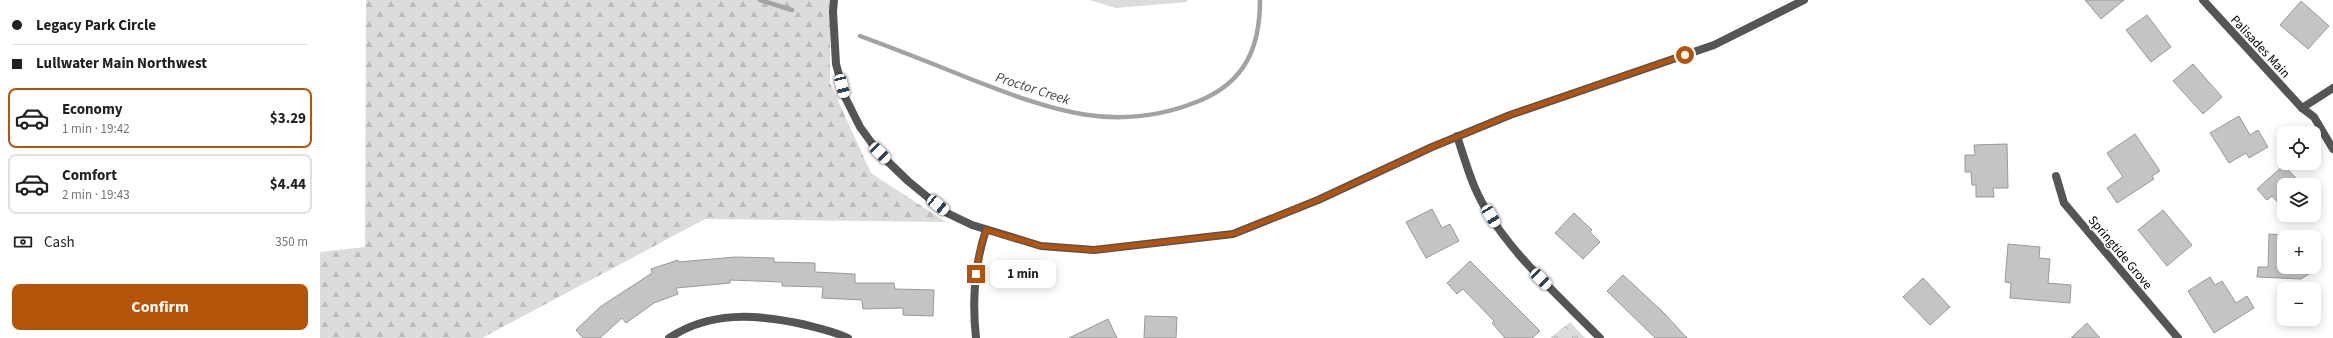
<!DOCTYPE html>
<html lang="en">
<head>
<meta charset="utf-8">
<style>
	body { margin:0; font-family:"Source Sans 3",sans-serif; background:#f2f2f2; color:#202124; height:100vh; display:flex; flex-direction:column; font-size:15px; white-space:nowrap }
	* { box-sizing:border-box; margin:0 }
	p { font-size:13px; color:#757577 }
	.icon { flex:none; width:22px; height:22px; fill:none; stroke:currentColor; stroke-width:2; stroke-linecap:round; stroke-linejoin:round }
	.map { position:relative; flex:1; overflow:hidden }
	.drawer { display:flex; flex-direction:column; background:#fff; width:320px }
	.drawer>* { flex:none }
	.guide { display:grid; align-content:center; height:88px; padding:0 12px; background:#fff }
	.controls { position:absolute; left:1957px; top:126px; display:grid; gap:8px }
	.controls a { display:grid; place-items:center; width:44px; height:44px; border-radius:8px; background:#fff; box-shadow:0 2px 10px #0003; font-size:20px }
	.end { position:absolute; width:18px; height:18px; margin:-9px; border:5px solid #b45309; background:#fff; box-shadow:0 0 0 2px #fff }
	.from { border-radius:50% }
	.bubble { position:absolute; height:28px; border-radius:8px; background:#fff; box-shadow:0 2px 10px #0003; font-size:13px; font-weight:700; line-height:28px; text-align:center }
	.car { position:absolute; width:12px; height:24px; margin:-12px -6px; border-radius:5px; box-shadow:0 0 3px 1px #0007; background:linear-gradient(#fff 24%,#345 0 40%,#fff 0 76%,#345 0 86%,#fff 0) }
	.guide b { display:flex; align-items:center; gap:14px; height:38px; font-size:15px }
	.guide b+b { border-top:1px solid #e0e0e0 }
	.guide i { width:10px; height:10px; background:#202124 }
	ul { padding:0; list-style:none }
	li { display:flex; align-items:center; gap:12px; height:60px; margin:0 8px 6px; padding:0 4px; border:2px solid #e0e0e0; border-radius:8px }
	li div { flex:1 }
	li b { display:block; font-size:15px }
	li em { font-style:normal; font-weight:700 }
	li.active { border-color:#b45309 }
	li>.icon { width:36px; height:36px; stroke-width:1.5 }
	.pay { display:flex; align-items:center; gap:10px; height:44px; padding:0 12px; font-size:15px }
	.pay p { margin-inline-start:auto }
	.cta { display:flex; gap:8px; margin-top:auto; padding:8px 12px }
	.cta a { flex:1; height:46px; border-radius:8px; background:#b45309; color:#fff; font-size:16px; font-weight:700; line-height:46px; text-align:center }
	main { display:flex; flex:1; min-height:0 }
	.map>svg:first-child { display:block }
</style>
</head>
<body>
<main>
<section class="drawer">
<div class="guide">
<b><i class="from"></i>Legacy Park Circle</b>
<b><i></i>Lullwater Main Northwest</b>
</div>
<ul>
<li class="active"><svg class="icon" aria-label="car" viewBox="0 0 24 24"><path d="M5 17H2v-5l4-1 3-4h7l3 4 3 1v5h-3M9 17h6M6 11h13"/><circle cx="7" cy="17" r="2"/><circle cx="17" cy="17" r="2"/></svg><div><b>Economy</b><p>1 min · 19:42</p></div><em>$3.29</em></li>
<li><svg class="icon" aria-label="car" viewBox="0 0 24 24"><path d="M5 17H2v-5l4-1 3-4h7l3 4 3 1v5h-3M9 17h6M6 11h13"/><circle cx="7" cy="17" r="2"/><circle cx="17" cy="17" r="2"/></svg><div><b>Comfort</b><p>2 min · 19:43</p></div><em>$4.44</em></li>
</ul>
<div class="pay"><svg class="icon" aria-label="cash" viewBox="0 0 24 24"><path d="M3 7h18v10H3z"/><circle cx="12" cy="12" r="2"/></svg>Cash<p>350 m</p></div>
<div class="cta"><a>Confirm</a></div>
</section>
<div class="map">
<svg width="2013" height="338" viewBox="0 0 2013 338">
	<defs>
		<pattern id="forest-firs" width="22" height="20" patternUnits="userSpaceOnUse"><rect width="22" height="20" fill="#dcdcdc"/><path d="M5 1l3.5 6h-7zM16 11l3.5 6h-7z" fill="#bbb"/></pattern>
		<pattern id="park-crowns" width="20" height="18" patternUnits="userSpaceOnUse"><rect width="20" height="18" fill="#dcdcdc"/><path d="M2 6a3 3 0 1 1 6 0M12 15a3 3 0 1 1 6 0" fill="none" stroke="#bbb"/></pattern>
	</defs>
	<rect width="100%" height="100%" fill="#fff"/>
	<!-- grass -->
	<polygon fill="#dcdcdc" points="769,0 867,0 867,2 796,8"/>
	<!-- forest -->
	<polygon fill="url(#forest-firs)" points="46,0 510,0 510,83 551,173 626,222 385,219 162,338 0,338 0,252 45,247"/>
	<!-- park -->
	<polygon fill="url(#park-crowns)" points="1250,322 1265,338 1230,338"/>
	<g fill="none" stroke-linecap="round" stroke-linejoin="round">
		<!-- stream -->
		<g stroke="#a3a3a3" stroke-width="4.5">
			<polyline points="440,0 472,10"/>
			<path d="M540,36C578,50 616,65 653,80C731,110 796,135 879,101C925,82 940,48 940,0"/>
		</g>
	</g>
	<!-- building -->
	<g fill="#c4c4c4" stroke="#999">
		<polygon points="1765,0 1804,0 1781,19"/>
		<polygon points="1981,1 2009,26 1988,49 1960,25"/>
		<polygon points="1827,15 1851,47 1831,62 1806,30"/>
		<polygon points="1873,64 1902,97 1883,114 1853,81"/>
		<polygon points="1919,116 1930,135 1938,130 1948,147 1929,158 1926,153 1909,163 1890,133"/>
		<polygon points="1815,134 1840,171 1832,176 1834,179 1797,203 1787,188 1803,177 1787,153"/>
		<polygon points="1687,144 1688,188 1673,188 1674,197 1656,197 1656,185 1652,185 1651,172 1645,172 1645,155 1655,155 1654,145"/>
		<polygon points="1964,165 1982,185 1964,185 1964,209 1952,196 1947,200 1937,189"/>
		<polygon points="1112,209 1122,228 1130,224 1139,241 1106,258 1086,222"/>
		<polygon points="1843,210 1872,245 1847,266 1818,230"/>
		<polygon points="1254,213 1272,230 1270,232 1280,242 1263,259 1235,233"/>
		<polygon points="1949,234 1964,235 1964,267 2000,267 1981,279 1937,277 1938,267 1948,267"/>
		<polygon points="1688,244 1720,247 1719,258 1730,259 1728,283 1751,285 1750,303 1690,298 1691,283 1685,282"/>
		<polygon points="415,257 454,258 454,262 495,263 495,272 535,274 535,283 574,283 575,289 614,290 613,316 583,315 583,308 543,309 542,300 502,298 503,287 462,286 462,282 410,280 410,283 356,288 358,294 334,303 306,323 302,318 280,338 263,338 256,330 280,307 332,273 331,269 358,260 359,262"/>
		<polygon points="1150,261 1220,331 1212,338 1185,338 1172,323 1174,321 1143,289 1137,294 1127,283"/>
		<polygon points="1303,275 1343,312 1367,338 1335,338 1287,291"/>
		<polygon points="1890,277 1895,285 1902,281 1916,303 1927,296 1934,308 1894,333 1868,291"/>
		<polygon points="1603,278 1630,307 1610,325 1583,297"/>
		<polygon points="825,316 857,317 856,338 824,338"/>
		<polygon points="788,319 797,338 749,338"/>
		<polygon points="1767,323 1780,338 1751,338"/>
	</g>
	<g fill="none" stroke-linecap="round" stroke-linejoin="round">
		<!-- minor -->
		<g stroke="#555" stroke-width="8">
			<polyline points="514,0 513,12 516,64 525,97 540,127 559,153 588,181 627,213 652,225 721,246 774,250 913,234 998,200 1112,147 1190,115 1394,45 1484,0"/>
			<polyline points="1883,0 1982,108 1994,117 2013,149"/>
			<polyline points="1982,108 2013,88"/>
			<path d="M1137,136C1143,154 1148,172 1155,188C1179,244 1238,295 1280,338"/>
			<polyline points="1736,176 1744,203 1858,338"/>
			<path d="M349,338C390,311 436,314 482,324C498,328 513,331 528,338"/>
			<path d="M656,338C652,301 654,266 666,230"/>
		</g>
	</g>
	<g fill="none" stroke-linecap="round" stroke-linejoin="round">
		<!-- route -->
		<polyline stroke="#b45309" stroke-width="5" points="656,274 660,249 666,230 721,246 774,250 913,234 998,200 1112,147 1190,115 1365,55"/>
	</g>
	<g text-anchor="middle" stroke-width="3" stroke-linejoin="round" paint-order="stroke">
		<!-- street labels -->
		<g font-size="13" fill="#000" stroke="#fff">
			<text transform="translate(1941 46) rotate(47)" y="5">Palisades Main</text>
			<text transform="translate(1801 252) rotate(50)" y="5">Springtide Grove</text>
		</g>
		<!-- water labels -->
		<g font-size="14" font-style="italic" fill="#444" stroke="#fff">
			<text transform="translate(713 88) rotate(18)" y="5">Proctor Creek</text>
		</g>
	</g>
</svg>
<div class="controls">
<a><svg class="icon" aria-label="locate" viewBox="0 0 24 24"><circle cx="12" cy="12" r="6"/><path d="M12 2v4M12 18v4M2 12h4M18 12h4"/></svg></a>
<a><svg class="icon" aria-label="layers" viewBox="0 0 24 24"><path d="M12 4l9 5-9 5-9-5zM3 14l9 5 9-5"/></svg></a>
<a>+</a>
<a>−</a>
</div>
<i class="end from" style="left:1365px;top:55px"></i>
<i class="end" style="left:656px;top:274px"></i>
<div class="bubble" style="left:670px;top:260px;width:66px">1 min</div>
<i class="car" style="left:522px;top:86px;rotate:166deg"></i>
<i class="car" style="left:560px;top:153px;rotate:135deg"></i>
<i class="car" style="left:618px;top:205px;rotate:129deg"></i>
<i class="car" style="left:1171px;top:216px;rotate:149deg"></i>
<i class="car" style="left:1221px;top:279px;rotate:135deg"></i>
</div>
</main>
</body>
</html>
